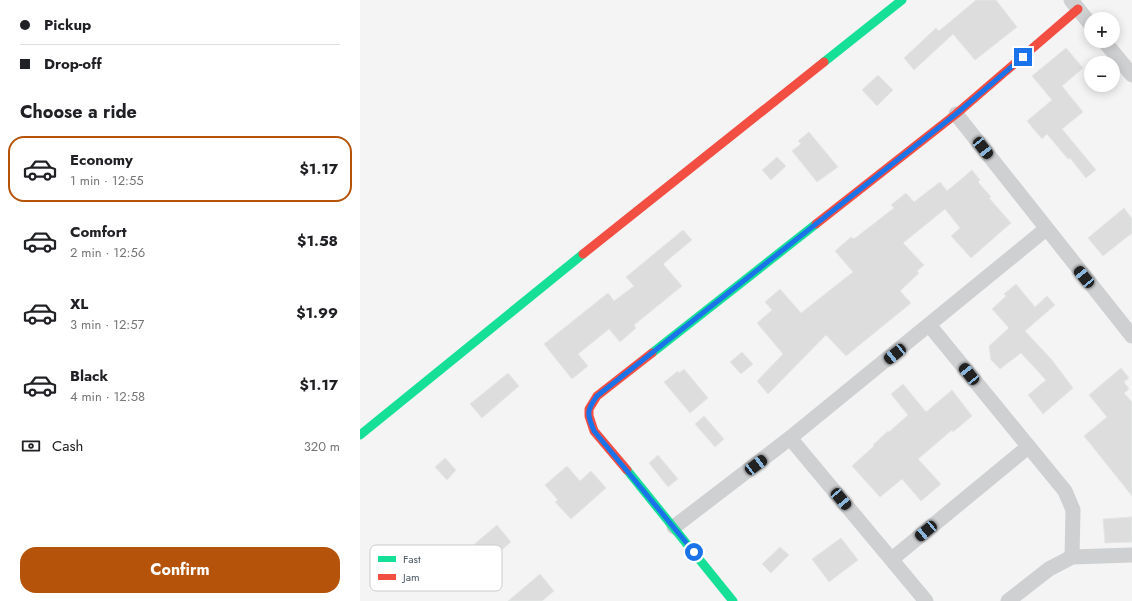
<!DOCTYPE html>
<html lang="en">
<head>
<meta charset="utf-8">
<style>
	body { margin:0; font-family:Jost,sans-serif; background:#f6f6f6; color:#202124; height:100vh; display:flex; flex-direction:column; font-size:15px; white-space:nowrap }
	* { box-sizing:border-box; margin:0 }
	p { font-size:13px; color:#757577 }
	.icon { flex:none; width:22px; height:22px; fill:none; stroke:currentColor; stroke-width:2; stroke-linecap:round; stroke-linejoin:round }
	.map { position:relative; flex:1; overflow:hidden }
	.side { display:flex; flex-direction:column; background:#fff; width:360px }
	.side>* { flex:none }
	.hud { display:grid; align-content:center; height:88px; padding:0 20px; background:#fff }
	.controls { position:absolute; left:724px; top:12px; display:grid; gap:8px }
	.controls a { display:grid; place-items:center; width:36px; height:36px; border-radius:50%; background:#fff; box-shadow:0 2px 10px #0003; font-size:20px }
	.end { position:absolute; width:18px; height:18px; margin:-9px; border:5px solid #1a73e8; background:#fff; box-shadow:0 0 0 2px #fff }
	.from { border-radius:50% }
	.car { position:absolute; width:12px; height:24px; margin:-12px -6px; border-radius:5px; box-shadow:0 0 3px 1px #0007; background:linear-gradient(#222 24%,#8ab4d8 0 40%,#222 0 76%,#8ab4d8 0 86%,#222 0) }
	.hud b { display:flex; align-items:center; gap:14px; height:38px; font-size:15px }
	.hud b+b { border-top:1px solid #e0e0e0 }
	.hud i { width:10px; height:10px; background:#202124 }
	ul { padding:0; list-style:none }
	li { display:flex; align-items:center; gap:12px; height:66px; margin:0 8px 6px; padding:0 12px; border:2px solid transparent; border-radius:16px }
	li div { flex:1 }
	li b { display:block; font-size:15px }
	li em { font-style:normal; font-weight:700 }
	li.on { border-color:#b45309 }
	li>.icon { width:36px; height:36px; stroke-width:1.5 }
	h2 { padding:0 20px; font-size:18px; line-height:48px }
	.pay { display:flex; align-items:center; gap:10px; height:44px; padding:0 20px; font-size:15px }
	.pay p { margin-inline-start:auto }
	.action { display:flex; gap:8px; margin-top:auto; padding:8px 20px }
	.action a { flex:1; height:46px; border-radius:16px; background:#b45309; color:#fff; font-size:16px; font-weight:700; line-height:46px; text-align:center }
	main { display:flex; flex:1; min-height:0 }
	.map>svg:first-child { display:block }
</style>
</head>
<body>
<main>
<section class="side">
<div class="hud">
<b><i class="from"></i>Pickup</b>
<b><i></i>Drop-off</b>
</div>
<h2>Choose a ride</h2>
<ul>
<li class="on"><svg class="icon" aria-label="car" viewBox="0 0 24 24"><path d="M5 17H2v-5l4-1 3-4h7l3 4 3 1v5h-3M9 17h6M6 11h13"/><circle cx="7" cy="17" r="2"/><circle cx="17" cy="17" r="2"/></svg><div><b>Economy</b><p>1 min · 12:55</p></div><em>$1.17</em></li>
<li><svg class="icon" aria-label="car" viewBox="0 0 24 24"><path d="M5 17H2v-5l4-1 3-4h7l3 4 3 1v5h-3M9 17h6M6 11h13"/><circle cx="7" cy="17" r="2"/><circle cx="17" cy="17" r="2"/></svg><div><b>Comfort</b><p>2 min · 12:56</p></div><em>$1.58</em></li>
<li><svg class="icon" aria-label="car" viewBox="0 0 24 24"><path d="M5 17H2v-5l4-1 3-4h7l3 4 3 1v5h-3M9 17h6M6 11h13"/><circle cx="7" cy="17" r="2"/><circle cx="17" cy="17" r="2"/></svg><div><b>XL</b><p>3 min · 12:57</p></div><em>$1.99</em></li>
<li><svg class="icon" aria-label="car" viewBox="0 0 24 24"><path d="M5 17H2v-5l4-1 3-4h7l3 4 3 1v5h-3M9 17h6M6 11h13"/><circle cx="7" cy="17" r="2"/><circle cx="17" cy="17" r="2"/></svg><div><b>Black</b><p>4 min · 12:58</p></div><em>$1.17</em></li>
</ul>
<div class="pay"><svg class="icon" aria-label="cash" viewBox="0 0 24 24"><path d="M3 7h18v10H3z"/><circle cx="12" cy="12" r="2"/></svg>Cash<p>320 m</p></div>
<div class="action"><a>Confirm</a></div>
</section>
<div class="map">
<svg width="772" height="601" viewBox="0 0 772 601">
	<rect width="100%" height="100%" fill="#f4f4f4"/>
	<!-- building -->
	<g fill="#ddddde" stroke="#e5e6e7">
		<polygon points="616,0 636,0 657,27 615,60 593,34 554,70 544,58 576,28 579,31"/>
		<polygon points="706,48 723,68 702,86 723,112 702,129 736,170 726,178 710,158 708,159 687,134 682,139 667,121 692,100 672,76"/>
		<polygon points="518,75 533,90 517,106 502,90"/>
		<polygon points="449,132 478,167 457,182 432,151 441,144 438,141"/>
		<polygon points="417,157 426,166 411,180 402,170"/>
		<polygon points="612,170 620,180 618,182 631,197 629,198 651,223 611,258 591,236 600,228 585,209 543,243 564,265 557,271 559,273 540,291 551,303 486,356 466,335 408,394 397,381 423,354 397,323 412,310 405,302 420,289 441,313 493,272 475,251 491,237 494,239 534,208 531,205 546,193 554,202 580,182 587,191"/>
		<polygon points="764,208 772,219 772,233 743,256 728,238"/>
		<polygon points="323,230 332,240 303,264 322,286 274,325 276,328 260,342 249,329 218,354 228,366 212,379 184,344 248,293 254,301 274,286 266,277"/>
		<polygon points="656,284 675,307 687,296 695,305 665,331 692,360 713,388 683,414 668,395 686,380 661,353 640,369 631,360 629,346 649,328 632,309 646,296 644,294"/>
		<polygon points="382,352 393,364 381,374 370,362"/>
		<polygon points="761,368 769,378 764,382 769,389 764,393 772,402 772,496 724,436 747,417 729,395"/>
		<polygon points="324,369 348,398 330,413 304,382 318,371 319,373"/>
		<polygon points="148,373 159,386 122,418 110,404"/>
		<polygon points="543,384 566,412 592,390 612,416 593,432 592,430 558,459 581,484 561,501 542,479 520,497 492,466 514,446 513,445 528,431 529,432 548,415 531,394"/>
		<polygon points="344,416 364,439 355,447 335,424"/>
		<polygon points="298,455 318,479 308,487 289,463"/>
		<polygon points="85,458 96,470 87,480 75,467"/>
		<polygon points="207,466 220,481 231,471 246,488 211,519 195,502 198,500 185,485"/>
		<polygon points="772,517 772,542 745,543 743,519"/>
		<polygon points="137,525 151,542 118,570 104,553"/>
		<polygon points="481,538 498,560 469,582 452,559"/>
		<polygon points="420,547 429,555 411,573 402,564"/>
		<polygon points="180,574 194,591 182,601 148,601"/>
	</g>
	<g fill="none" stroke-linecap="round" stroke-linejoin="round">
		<!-- street -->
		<g stroke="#ced0d2" stroke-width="15">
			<polyline points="711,0 731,25"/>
			<polyline points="744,41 772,75"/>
			<polyline points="596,114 772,336"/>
			<polyline points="570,326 705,491 713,510 712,557"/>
			<polyline points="430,438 566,601"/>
			<polyline points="314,527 430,438 686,229"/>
			<polyline points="532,559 668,447"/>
			<polyline points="648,601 689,569 712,557 772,555"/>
		</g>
		<!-- fast -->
		<g stroke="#16e098" stroke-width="9">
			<polyline points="464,62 542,0"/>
			<polyline points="292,353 456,224"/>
			<polyline points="0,435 223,254"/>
			<polyline points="267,470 373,601"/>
		</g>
		<!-- jam -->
		<g stroke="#f24e42" stroke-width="9">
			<polyline points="456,224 596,114 718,9"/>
			<polyline points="223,254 464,62"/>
			<polyline points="267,470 234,431 229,416 229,409 237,396 292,353"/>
		</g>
	</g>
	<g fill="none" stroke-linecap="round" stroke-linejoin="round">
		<!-- route -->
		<path stroke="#1a73e8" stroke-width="5" d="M334,552L234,431C227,414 226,411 237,396L596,114L663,57"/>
	</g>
	<!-- legend -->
	<rect x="10" y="545" width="132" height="46" rx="6" fill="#fff" stroke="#c9ccd0" stroke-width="1"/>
	<rect x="18" y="556" width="18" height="6" fill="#16e098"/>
	<rect x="18" y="574" width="18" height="6" fill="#f24e42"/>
	<g font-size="11" fill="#4a5661">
		<text x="43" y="563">Fast</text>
		<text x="43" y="581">Jam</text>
	</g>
</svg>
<div class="controls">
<a>+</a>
<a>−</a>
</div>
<i class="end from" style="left:334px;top:552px"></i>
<i class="end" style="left:663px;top:57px"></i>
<i class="car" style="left:623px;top:148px;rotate:142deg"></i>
<i class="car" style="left:724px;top:277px;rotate:321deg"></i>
<i class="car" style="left:535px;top:354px;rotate:231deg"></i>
<i class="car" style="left:609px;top:374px;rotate:321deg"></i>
<i class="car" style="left:396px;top:465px;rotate:53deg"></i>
<i class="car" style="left:481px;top:499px;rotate:140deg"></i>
<i class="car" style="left:566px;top:531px;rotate:230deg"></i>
</div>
</main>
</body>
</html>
